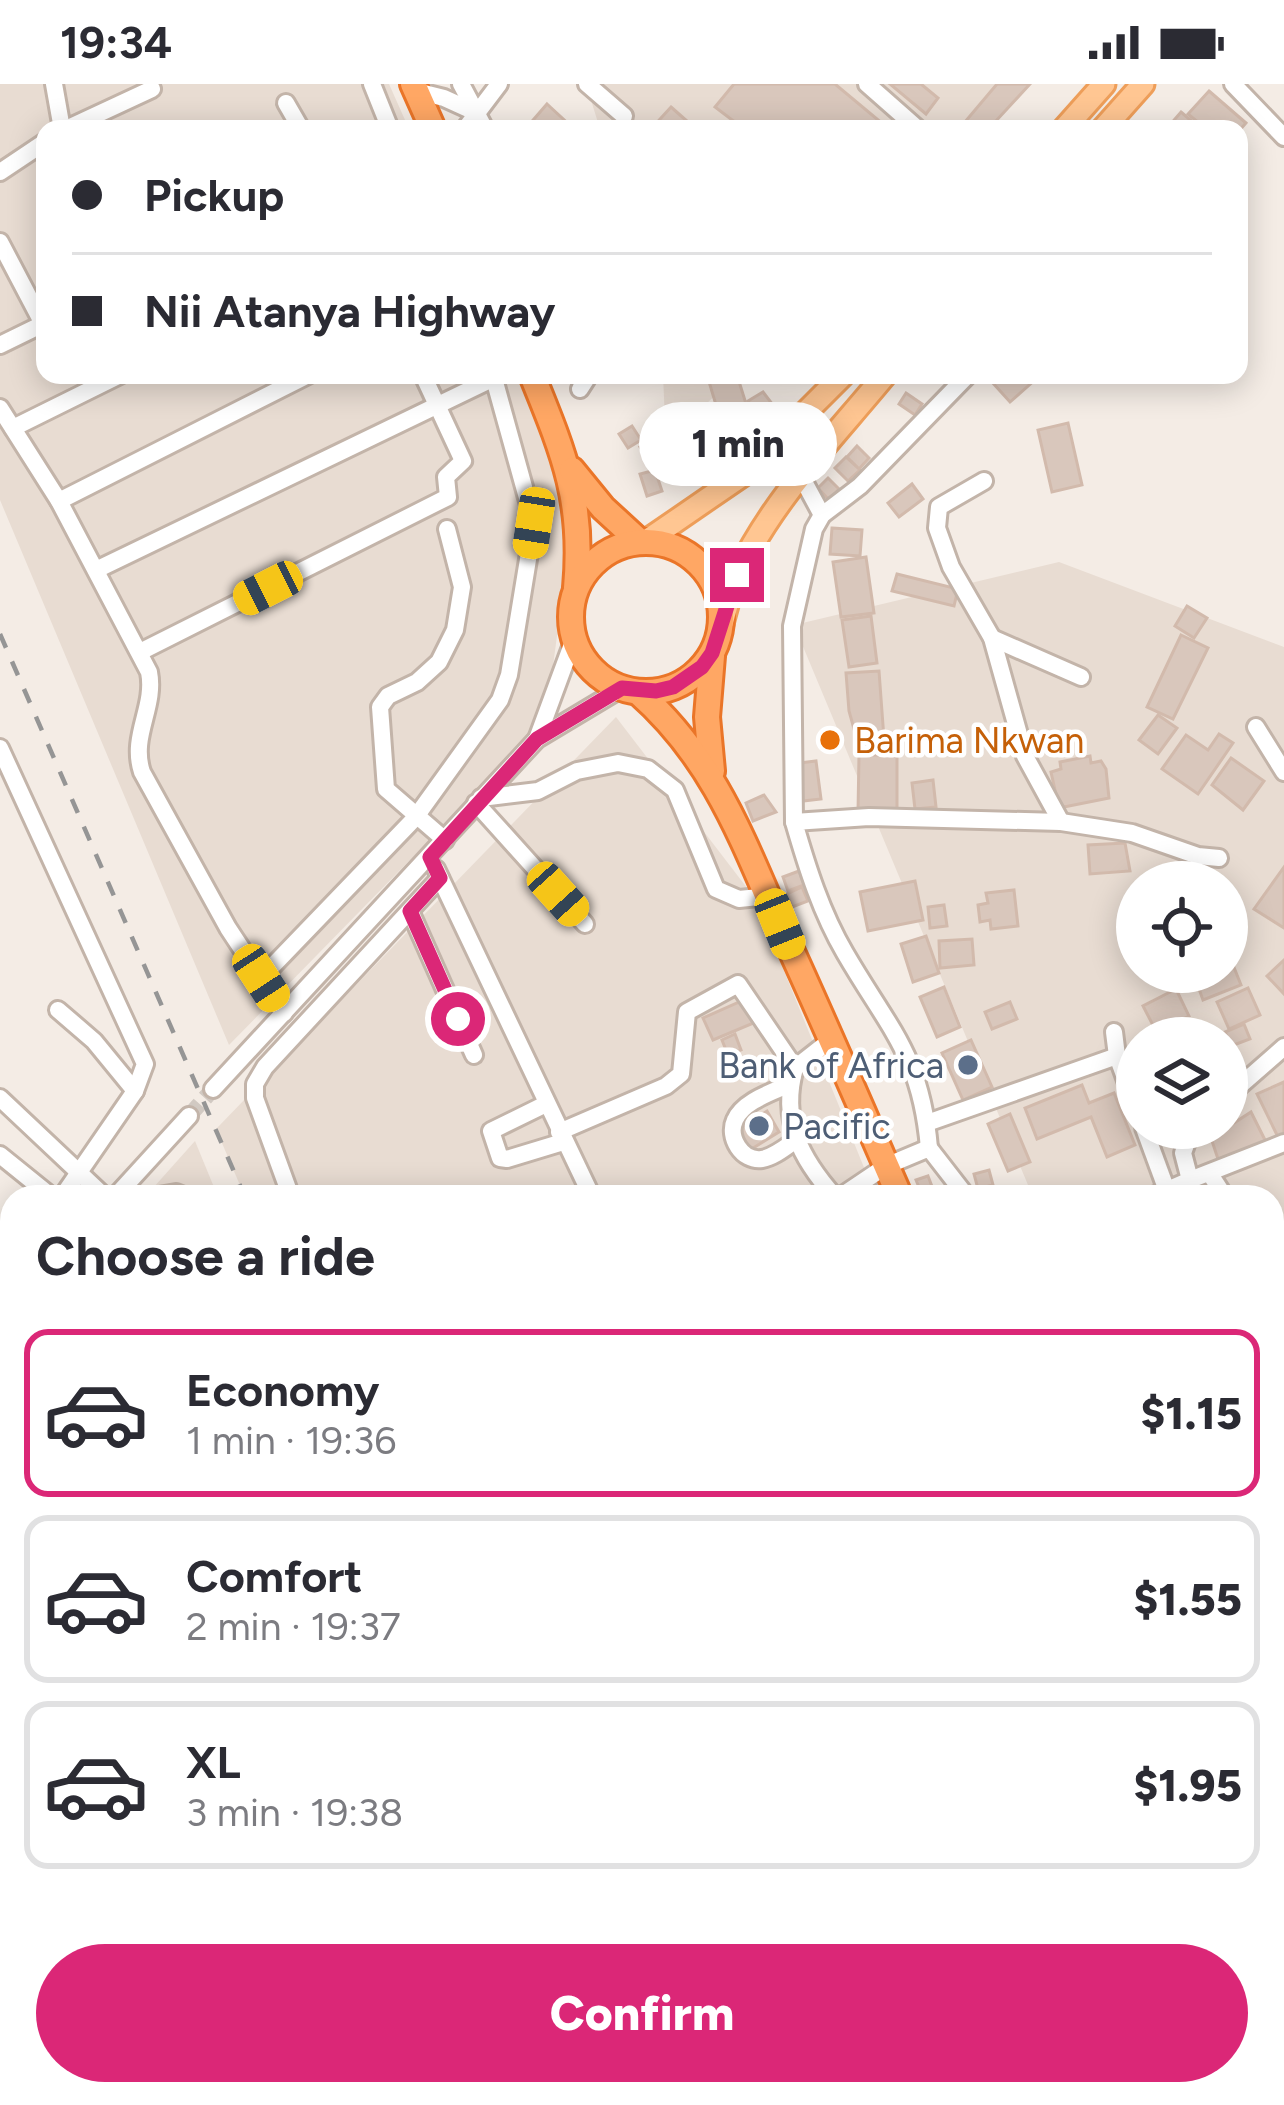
<!DOCTYPE html>
<html lang="en">
<head>
<meta charset="utf-8">
<style>
	body { margin:0; font-family:Figtree,sans-serif; background:#f2f2f3; color:#2b2b33; height:100vh; display:flex; flex-direction:column; font-size:45px; white-space:nowrap }
	* { box-sizing:border-box; margin:0 }
	p { font-size:39px; color:#7c7c81 }
	.icon { flex:none; width:66px; height:66px; fill:none; stroke:currentColor; stroke-width:2; stroke-linecap:round; stroke-linejoin:round }
	.map { position:relative; flex:1; overflow:hidden }
	.drawer { position:absolute; left:0px; top:1101px; width:1284px; height:921px; display:flex; flex-direction:column; background:#fff; border-radius:36px 36px 0 0; box-shadow:0 6px 30px #0003 }
	.drawer>* { flex:none }
	.banner { position:absolute; left:36px; top:36px; width:1212px; height:264px; border-radius:24px; box-shadow:0 6px 30px #0003; display:grid; align-content:center; height:264px; padding:0 36px; background:#fff }
	.tools { position:absolute; left:1116px; top:777px; display:grid; gap:24px }
	.tools a { display:grid; place-items:center; width:132px; height:132px; border-radius:50%; background:#fff; box-shadow:0 6px 30px #0003; font-size:60px }
	.end { position:absolute; width:54px; height:54px; margin:-27px; border:15px solid #db2777; background:#fff; box-shadow:0 0 0 6px #fff }
	.from { border-radius:50% }
	.bubble { position:absolute; height:84px; border-radius:42px; background:#fff; box-shadow:0 6px 30px #0003; font-size:39px; font-weight:800; line-height:84px; text-align:center }
	.car { position:absolute; width:36px; height:72px; margin:-36px -18px; border-radius:15px; box-shadow:0 0 9px 3px #0007; background:linear-gradient(#f5c518 24%,#345 0 40%,#f5c518 0 76%,#345 0 86%,#f5c518 0) }
	.banner b { display:flex; align-items:center; gap:42px; height:114px; font-size:45px }
	.banner b+b { border-top:3px solid #e1e1e2 }
	.banner i { width:30px; height:30px; background:#2b2b33 }
	ul { padding:0; list-style:none }
	li { display:flex; align-items:center; gap:36px; height:168px; margin:0 24px 18px; padding:0 12px; border:6px solid #e1e1e2; border-radius:24px }
	li div { flex:1 }
	li b { display:block; font-size:45px }
	li em { font-style:normal; font-weight:800 }
	li.selected { border-color:#db2777 }
	li>.icon { width:108px; height:108px; stroke-width:1.5 }
	h2 { padding:0 36px; font-size:54px; line-height:144px }
	.cta { display:flex; gap:24px; margin-top:auto; padding:24px 36px }
	.cta a { flex:1; height:138px; border-radius:72px; background:#db2777; color:#fff; font-size:48px; font-weight:800; line-height:138px; text-align:center }
	.status { display:flex; justify-content:space-between; align-items:center; height:84px; padding:0 60px; background:#fff; direction:ltr }
	.status svg { height:33px; fill:currentColor }
	.map>svg:first-child { display:block }
</style>
</head>
<body>
<div class="status"><b>19:34</b><svg viewBox="0 0 49 12"><path d="M0 12V9h3v3zM5 12V6h3v6zM10 12V3h3v9zM15 12V0h3v12zM26 1h20v11H26zM47 4h2v5h-2z"/></svg></div>
<div class="map">
<svg width="1284" height="2021" viewBox="0 0 1284 2021">
	<rect width="100%" height="100%" fill="#f4ece5"/>
	<!-- residential -->
	<g fill="#e8dcd2" fill-rule="evenodd">
		<polygon points="0,0 389,0 409,45 45,45 45,291 519,291 575,417 553,582 541,642 229,961 0,416"/>
		<polygon points="586,0 1029,0 988,45 600,45"/>
		<polygon points="663,291 736,291 666,359"/>
		<path d="M1059,478L1284,563V1714L1272,1685V1113H1033L794,541ZM1137,798H1227V888H1137ZM1137,954H1227V1044H1137Z"/>
		<polygon points="616,633 754,813 876,1113 245,1113 216,1045"/>
		<polygon points="195,1057 218,1113 145,1113"/>
		<polygon points="12,1262 12,2010 355,2010 348,2021 0,2021 0,1276"/>
		<polygon points="637,2010 1253,2010 1258,2021 642,2021"/>
	</g>
	<!-- building -->
	<g fill="#d9c7bc" stroke="#d2baac" stroke-width="3">
		<polygon points="734,0 835,0 889,45 744,45 715,23"/>
		<polygon points="890,0 921,0 938,14 926,30"/>
		<polygon points="997,0 1030,0 994,39 1001,45 959,45"/>
		<polygon points="1209,7 1246,39 1239,47 1206,45 1188,30"/>
		<polygon points="547,20 574,45 531,45 528,42"/>
		<polygon points="671,23 696,45 651,45"/>
		<polygon points="1181,28 1201,45 1172,45 1169,42"/>
		<polygon points="707,291 737,291 747,323 719,331"/>
		<polygon points="999,291 1032,291 1036,295 1010,318 992,298"/>
		<polygon points="763,308 773,321 760,339 748,317"/>
		<polygon points="906,309 922,320 915,331 899,320"/>
		<polygon points="1068,339 1082,401 1052,408 1038,346"/>
		<polygon points="632,342 641,356 628,364 619,350"/>
		<polygon points="650,357 664,377 654,383 640,363"/>
		<polygon points="857,362 869,374 859,385 847,373"/>
		<polygon points="683,371 694,390 678,399 667,380"/>
		<polygon points="846,373 860,386 848,397 835,384"/>
		<polygon points="655,386 662,407 647,412 640,390"/>
		<polygon points="828,394 839,405 829,416 818,404"/>
		<polygon points="912,400 923,415 899,433 888,419"/>
		<polygon points="832,444 862,446 860,472 830,470"/>
		<polygon points="866,473 874,529 841,533 833,478"/>
		<polygon points="897,490 958,505 954,522 892,507"/>
		<polygon points="1187,522 1207,534 1194,554 1175,542"/>
		<polygon points="871,532 877,579 849,583 842,536"/>
		<polygon points="1181,551 1208,564 1173,635 1147,623"/>
		<polygon points="879,587 884,655 876,656 877,662 859,663 849,627 846,589"/>
		<polygon points="1158,631 1177,644 1158,670 1139,656"/>
		<polygon points="1219,650 1233,659 1198,710 1162,685 1186,651 1208,666"/>
		<polygon points="859,671 897,671 897,728 858,728"/>
		<polygon points="1090,672 1091,679 1101,677 1106,685 1109,714 1059,724 1051,688 1061,685 1060,678"/>
		<polygon points="1231,674 1264,697 1243,726 1212,701"/>
		<polygon points="816,677 821,715 803,717 799,679"/>
		<polygon points="933,696 936,723 915,725 912,699"/>
		<polygon points="764,711 776,728 753,737 746,719"/>
		<polygon points="1125,759 1130,787 1090,790 1088,761"/>
		<polygon points="1284,783 1284,844 1254,825"/>
		<polygon points="799,787 804,801 788,807 783,793"/>
		<polygon points="915,797 923,836 868,847 860,808"/>
		<polygon points="802,803 808,817 792,823 787,810"/>
		<polygon points="1014,806 1018,842 991,845 990,836 980,838 978,821 988,819 986,809"/>
		<polygon points="944,821 947,842 930,844 928,823"/>
		<polygon points="926,852 939,889 913,898 901,860"/>
		<polygon points="972,855 974,881 940,884 939,857"/>
		<polygon points="1227,866 1241,901 1203,916 1193,888 1227,888"/>
		<polygon points="1284,876 1284,910 1267,892"/>
		<polygon points="944,903 960,943 937,953 920,913"/>
		<polygon points="1248,904 1260,931 1229,945 1217,918"/>
		<polygon points="1176,905 1189,932 1157,949 1143,922"/>
		<polygon points="746,915 756,938 713,956 703,934"/>
		<polygon points="1010,918 1017,935 992,945 985,928"/>
		<polygon points="1244,940 1250,955 1231,962 1225,948"/>
		<polygon points="735,950 741,966 728,971 722,956"/>
		<polygon points="971,956 992,1003 963,1016 942,969"/>
		<polygon points="1284,998 1284,1053 1279,1055 1257,1010"/>
		<polygon points="1082,1001 1089,1019 1114,1009 1135,1061 1107,1073 1091,1033 1037,1055 1025,1024"/>
		<polygon points="767,1027 779,1048 750,1066 737,1046"/>
		<polygon points="1251,1028 1266,1058 1221,1084 1211,1054"/>
		<polygon points="1010,1030 1030,1078 1008,1087 988,1040"/>
		<polygon points="989,1086 993,1101 978,1105 974,1090"/>
		<polygon points="928,1092 936,1113 923,1113 916,1096"/>
		<polygon points="1284,1180 1284,1214 1272,1219 1272,1187"/>
		<polygon points="1284,1233 1284,1265 1275,1270 1272,1239"/>
		<polygon points="1273,1299 1284,1327 1272,1333 1272,1300"/>
		<polygon points="1284,1339 1284,1376 1272,1382 1272,1345"/>
		<polygon points="1278,1440 1284,1455 1284,1497 1279,1499 1272,1480 1272,1442"/>
		<polygon points="1277,1506 1284,1513 1284,1538 1272,1525 1272,1510"/>
		<polygon points="1284,1557 1284,1581 1272,1591 1272,1569"/>
		<polygon points="1284,1587 1284,1610 1272,1619 1272,1596"/>
		<polygon points="1284,1625 1284,1651 1272,1658 1272,1633"/>
		<polygon points="1284,1736 1284,1764 1274,1771 1272,1743"/>
		<polygon points="833,2010 875,2010 837,2021"/>
		<polygon points="944,2010 971,2010 978,2021 945,2021 940,2012"/>
		<polygon points="1012,2010 1033,2010 1037,2018 993,2021"/>
		<polygon points="1170,2010 1209,2010 1184,2021 1175,2021"/>
	</g>
	<g fill="none" stroke-linecap="round" stroke-linejoin="round">
		<!-- minor-tunnel -->
		<polyline stroke="#d1c9c2" stroke-width="16" stroke-dasharray="16 8" stroke-linecap="butt" points="189,1032 213,1005"/>
		<!-- minor casing -->
		<g stroke="#c3b4a9" stroke-width="22">
			<g id="minor">
				<polyline points="54,0 62,45"/>
				<polyline points="372,0 390,45"/>
				<polyline points="461,0 485,45"/>
				<polyline points="587,0 624,32"/>
				<polyline points="867,0 918,45"/>
				<polyline points="1233,0 1284,53"/>
				<polyline points="416,7 444,14 477,29"/>
				<polyline points="286,19 301,45"/>
				<polyline points="66,45 152,5"/>
				<polyline points="465,45 499,0"/>
				<polyline points="0,88 45,58"/>
				<polyline points="0,158 43,240"/>
				<polyline points="0,261 45,239"/>
				<polyline points="580,305 589,291"/>
				<path d="M0,324L59,417L149,588C156,623 130,652 142,688L228,844L284,929"/>
				<polyline points="13,344 120,291"/>
				<polyline points="801,392 822,431"/>
				<polyline points="984,397 939,423 937,444 951,483 992,554 1025,672 1061,738"/>
				<polyline points="59,417 308,291"/>
				<polyline points="96,486 494,294"/>
				<polyline points="992,554 1081,593"/>
				<polyline points="140,568 448,413 446,393 463,377 423,291"/>
				<polyline points="1256,643 1284,688"/>
				<polyline points="537,655 574,555"/>
				<polyline points="0,664 145,980 135,1007 62,1113"/>
				<polyline points="481,714 538,707 577,687 618,679 648,685 675,706 716,805 739,815 769,812"/>
				<polyline points="476,719 585,840"/>
				<polyline points="794,738 792,542 814,445 822,431 860,402 968,291"/>
				<polyline points="445,756 386,705 380,623 388,612 417,598 439,578 455,546 462,503 447,445"/>
				<polyline points="436,785 592,1113"/>
				<polyline points="410,827 474,971"/>
				<polyline points="261,894 415,734 500,616 509,591 534,439 493,291"/>
				<polyline points="58,926 94,957 135,1007"/>
				<polyline points="1114,948 1117,972 1137,1026"/>
				<path d="M832,955L795,984C780,1036 801,1075 835,1113"/>
				<path d="M790,1000C773,1008 743,1017 735,1036C727,1053 742,1078 762,1075C774,1073 786,1063 796,1056"/>
				<polyline points="213,1005 537,655 622,604"/>
				<polyline points="1227,1013 1284,963"/>
				<polyline points="0,1014 105,1113"/>
				<polyline points="546,1020 491,1047 500,1074 507,1075 563,1058"/>
				<polyline points="927,1039 1117,972"/>
				<polyline points="1144,1044 1166,1104"/>
				<polyline points="559,1048 666,1002 681,990 687,928 738,900 795,984"/>
				<path d="M929,1064C921,971 889,945 845,869C821,828 807,783 794,738L869,733L1061,738L1132,749L1198,772L1219,774"/>
				<polyline points="0,1071 52,1113"/>
				<polyline points="1210,1090 1225,1113"/>
				<polyline points="1190,1096 1284,1059"/>
				<polyline points="115,1113 189,1032"/>
				<polyline points="153,1113 176,1109 186,1113"/>
				<polyline points="291,1113 255,1014 255,1000 265,983 440,794"/>
				<polyline points="840,1113 886,1082 929,1064 967,1113"/>
				<polyline points="1151,1113 1190,1096 1183,1069 1192,1044"/>
				<polyline points="0,1180 12,1168"/>
				<polyline points="0,1244 12,1230"/>
				<polyline points="0,1281 12,1268"/>
				<polyline points="0,1353 12,1340"/>
				<polyline points="1272,1408 1284,1403"/>
				<polyline points="0,1592 12,1577"/>
				<polyline points="1284,1798 1272,1806 1284,1828"/>
				<polyline points="0,1955 12,1966"/>
				<polyline points="61,2010 73,2021"/>
				<polyline points="590,2010 595,2021"/>
				<polyline points="893,2010 900,2021"/>
				<polyline points="1046,2010 1053,2021"/>
				<polyline points="1237,2010 1242,2021"/>
				<polyline points="736,2019 751,2010"/>
				<polyline points="196,2021 196,2010"/>
				<polyline points="1119,2021 1140,2010"/>
			</g>
		</g>
		<!-- major casing -->
		<g stroke="#ee9e59" stroke-width="27">
			<g id="major">
				<polyline points="1064,45 1104,0"/>
				<polyline points="1103,45 1143,0"/>
				<polyline points="645,458 744,390 843,291"/>
				<path d="M721,543C726,526 730,506 738,489C772,416 834,353 885,291"/>
			</g>
		</g>
		<!-- highway casing -->
		<g stroke="#ea7528" stroke-width="30">
			<g id="highway">
				<polyline points="413,0 433,45"/>
				<path d="M532,291C564,370 584,417 576,504"/>
				<polyline points="572,386 603,424 640,458"/>
				<circle cx="646" cy="533" r="75"/>
				<polyline points="712,572 707,633 712,687"/>
				<path d="M638,608C721,681 747,770 792,868C829,949 864,1031 900,1113"/>
				<polyline points="1272,1966 1284,1993"/>
			</g>
		</g>
		<!-- minor -->
		<use href="#minor" stroke="#fff" stroke-width="16"/>
		<!-- major -->
		<use href="#major" stroke="#ffc692" stroke-width="21"/>
		<!-- highway -->
		<use href="#highway" stroke="#ffa764" stroke-width="24"/>
		<!-- rail -->
		<g stroke="#959595" stroke-width="4.5" stroke-dasharray="15 15" stroke-linecap="butt">
			<polyline points="0,550 245,1113"/>
			<polyline points="637,2010 642,2021"/>
		</g>
	</g>
	<g fill="none" stroke-linecap="round" stroke-linejoin="round">
		<!-- route -->
		<polyline stroke="#db2777" stroke-width="15" points="458,935 410,827 440,794 430,773 537,655 622,604 656,607 673,603 702,583 712,569 737,491"/>
	</g>
	<!-- markers -->
	<circle fill="#e8710a" stroke="#fff" stroke-width="4.5" cx="830" cy="656" r="12"/>
	<g fill="#5c6f8a" stroke="#fff" stroke-width="4.5">
		<circle cx="968" cy="981" r="12"/>
		<circle cx="759" cy="1042" r="12"/>
	</g>
	<g text-anchor="middle" stroke-width="9" stroke-linejoin="round" paint-order="stroke">
		<!-- food labels -->
		<g font-size="36" fill="#c56008" stroke="#fff" text-anchor="start">
			<text x="854" y="669">Barima Nkwan</text>
		</g>
		<!-- service labels -->
		<g font-size="36" fill="#4e5e75" stroke="#fff" text-anchor="end">
			<text x="944" y="994">Bank of Africa</text>
			<text x="783" y="1055" text-anchor="start">Pacific</text>
		</g>
	</g>
</svg>
<div class="tools">
<a><svg class="icon" aria-label="locate" viewBox="0 0 24 24"><circle cx="12" cy="12" r="6"/><path d="M12 2v4M12 18v4M2 12h4M18 12h4"/></svg></a>
<a><svg class="icon" aria-label="layers" viewBox="0 0 24 24"><path d="M12 4l9 5-9 5-9-5zM3 14l9 5 9-5"/></svg></a>
</div>
<i class="end from" style="left:458px;top:935px"></i>
<i class="end" style="left:737px;top:491px"></i>
<div class="bubble" style="left:639px;top:318px;width:198px">1 min</div>
<i class="car" style="left:534px;top:439px;rotate:189deg"></i>
<i class="car" style="left:268px;top:504px;rotate:243deg"></i>
<i class="car" style="left:558px;top:810px;rotate:138deg"></i>
<i class="car" style="left:780px;top:840px;rotate:158deg"></i>
<i class="car" style="left:261px;top:894px;rotate:147deg"></i>
<div class="banner">
<b><i class="from"></i>Pickup</b>
<b><i></i>Nii Atanya Highway</b>
</div>
<section class="drawer">
<h2>Choose a ride</h2>
<ul>
<li class="selected"><svg class="icon" aria-label="car" viewBox="0 0 24 24"><path d="M5 17H2v-5l4-1 3-4h7l3 4 3 1v5h-3M9 17h6M6 11h13"/><circle cx="7" cy="17" r="2"/><circle cx="17" cy="17" r="2"/></svg><div><b>Economy</b><p>1 min · 19:36</p></div><em>$1.15</em></li>
<li><svg class="icon" aria-label="car" viewBox="0 0 24 24"><path d="M5 17H2v-5l4-1 3-4h7l3 4 3 1v5h-3M9 17h6M6 11h13"/><circle cx="7" cy="17" r="2"/><circle cx="17" cy="17" r="2"/></svg><div><b>Comfort</b><p>2 min · 19:37</p></div><em>$1.55</em></li>
<li><svg class="icon" aria-label="car" viewBox="0 0 24 24"><path d="M5 17H2v-5l4-1 3-4h7l3 4 3 1v5h-3M9 17h6M6 11h13"/><circle cx="7" cy="17" r="2"/><circle cx="17" cy="17" r="2"/></svg><div><b>XL</b><p>3 min · 19:38</p></div><em>$1.95</em></li>
</ul>
<div class="cta"><a>Confirm</a></div>
</section>
</div>
</body>
</html>
